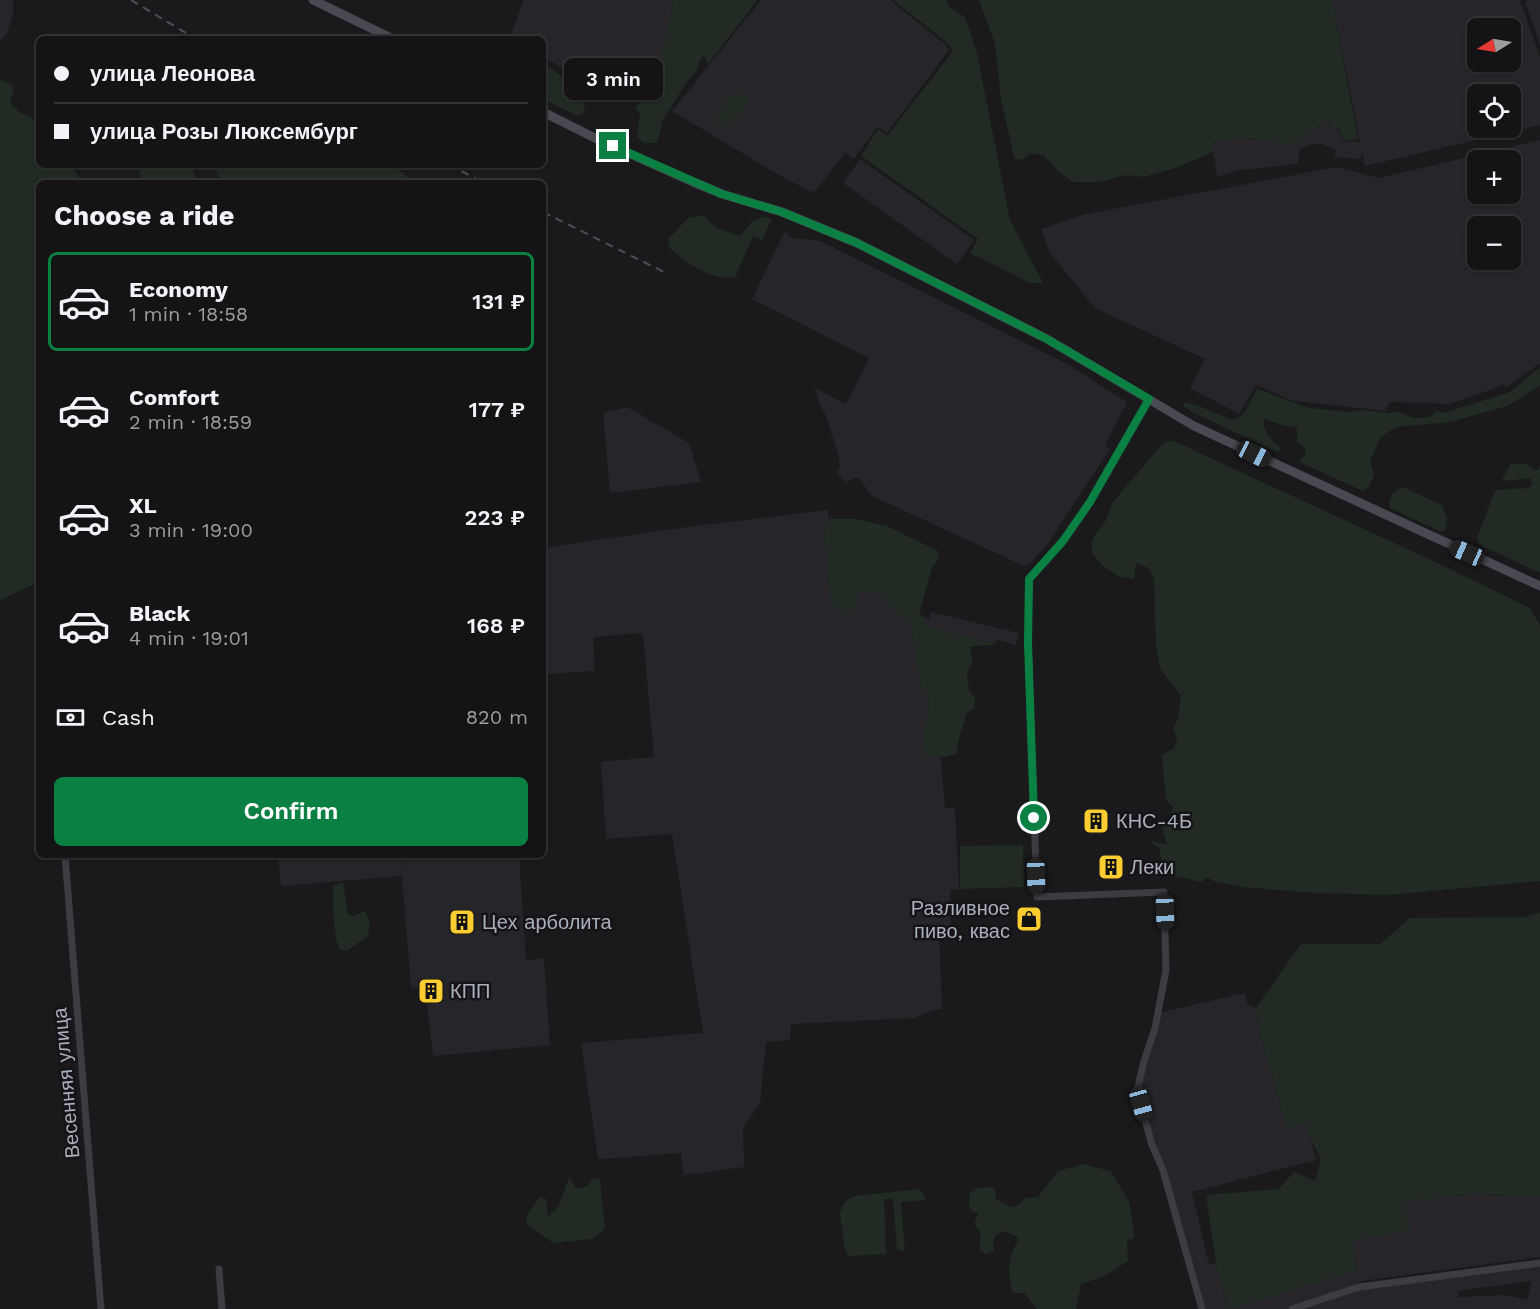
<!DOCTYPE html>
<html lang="en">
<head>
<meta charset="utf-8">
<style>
	body { margin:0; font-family:"Work Sans",sans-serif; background:#212022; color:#f1f3f6; height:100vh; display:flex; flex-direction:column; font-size:22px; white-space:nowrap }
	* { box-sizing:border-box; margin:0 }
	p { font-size:20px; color:#9d9ea0 }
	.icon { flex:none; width:33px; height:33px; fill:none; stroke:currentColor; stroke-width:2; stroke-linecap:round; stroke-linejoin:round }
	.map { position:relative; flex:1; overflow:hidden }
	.details { position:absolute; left:36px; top:180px; width:510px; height:678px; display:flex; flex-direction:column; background:#141315; border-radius:9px; box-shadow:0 2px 4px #0004,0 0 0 2px #333234 }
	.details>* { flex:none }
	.banner { position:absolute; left:36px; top:36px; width:510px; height:132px; border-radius:9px; box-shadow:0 2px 4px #0004,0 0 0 2px #333234; display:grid; align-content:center; height:132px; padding:0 18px; background:#141315 }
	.needle { width:39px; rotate:259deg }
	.buttons { position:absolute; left:1467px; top:18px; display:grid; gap:12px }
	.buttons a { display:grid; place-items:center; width:54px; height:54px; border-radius:9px; background:#141315; box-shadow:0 2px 4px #0004,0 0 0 2px #333234; font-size:30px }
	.end { position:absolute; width:27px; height:27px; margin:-14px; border:8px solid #0b8043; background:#fff; box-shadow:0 0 0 3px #fff }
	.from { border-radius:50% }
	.bubble { position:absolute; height:42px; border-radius:9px; background:#141315; box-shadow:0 2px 4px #0004,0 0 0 2px #333234; font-size:20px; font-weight:600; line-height:42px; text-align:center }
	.car { position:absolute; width:18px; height:36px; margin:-18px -9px; border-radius:8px; box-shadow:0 0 4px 2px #0007; background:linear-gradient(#222 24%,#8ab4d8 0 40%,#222 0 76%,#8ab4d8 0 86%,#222 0) }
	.banner b { display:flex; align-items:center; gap:21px; height:57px; font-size:22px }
	.banner b+b { border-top:2px solid #333234 }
	.banner i { width:15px; height:15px; background:#f1f3f6 }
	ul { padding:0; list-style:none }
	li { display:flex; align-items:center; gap:18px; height:99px; margin:0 12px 9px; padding:0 6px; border:3px solid transparent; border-radius:9px }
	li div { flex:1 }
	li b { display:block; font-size:22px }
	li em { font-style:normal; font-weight:600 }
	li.selected { border-color:#0b8043 }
	li>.icon { width:54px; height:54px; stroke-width:1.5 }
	h2 { padding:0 18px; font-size:27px; line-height:72px }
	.pay { display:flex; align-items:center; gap:15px; height:66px; padding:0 18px; font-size:22px }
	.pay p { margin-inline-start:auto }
	.primary-button { display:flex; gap:12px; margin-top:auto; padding:12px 18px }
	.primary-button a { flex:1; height:69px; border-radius:9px; background:#0b8043; color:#fff; font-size:24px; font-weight:600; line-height:69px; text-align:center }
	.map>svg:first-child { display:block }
</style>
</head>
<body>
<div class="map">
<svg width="1540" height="1309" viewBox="0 0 1540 1309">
	<rect width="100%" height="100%" fill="#1a191c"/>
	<!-- built -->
	<g fill="#262529" fill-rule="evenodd">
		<polygon points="0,0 13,0 13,14 7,34 0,41"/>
		<polygon points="524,0 674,0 666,43 643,100 611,85 606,87 543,58 543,39 512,39 510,37"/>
		<polygon points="761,0 890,0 946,45 949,50 887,133 877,127 854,159 845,153 814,193 784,178 672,111"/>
		<path d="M1332,0H1520L1540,57V125L1365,166L1362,152L1361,159L1335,157V149L1322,144L1310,145L1300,150L1298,164L1239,170L1217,177L1212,143L1240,137L1293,144L1324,122L1333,120L1343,141L1359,142L1361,147ZM1478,28H1510V62H1478ZM1478,94H1510V128H1478Z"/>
		<polygon points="1529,0 1540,0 1540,45 1525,2"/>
		<path d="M1540,140V363L1506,388L1504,385L1450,404L1390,402L1386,411L1293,401L1256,385L1239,414L1190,388L1205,359L1095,308L1050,253L1041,229L1086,214L1337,167L1379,178ZM1478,160H1510V194H1478ZM1478,226H1510V260H1478Z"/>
		<polygon points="860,159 974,240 957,264 843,183"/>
		<polygon points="785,231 789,236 794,238 820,241 1067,364 1127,402 1105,446 1110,449 1047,545 1030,564 1024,566 872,496 858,477 845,482 837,472 840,466 838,454 826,416 819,403 815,388 846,404 869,358 752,299"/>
		<polygon points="627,407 689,443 701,482 610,493 603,413"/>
		<polygon points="828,510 829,525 906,603 923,626 925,618 929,619 931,612 1019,633 1016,645 997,640 996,644 929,628 945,808 955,808 959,889 950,890 951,929 939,931 942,1009 929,1011 915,1018 791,1024 790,1040 766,1042 760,1103 743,1127 744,1167 684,1175 681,1153 598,1159 581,1043 703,1033 672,834 606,839 601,762 654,757 643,633 593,637 595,671 543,674 543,548 687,527"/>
		<polygon points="278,855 400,855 402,876 401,855 519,855 526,961 544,958 550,1045 433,1056 425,987 411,988 402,876 281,886"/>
		<path d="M1245,993L1247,1003L1256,1008L1260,1032L1287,1128L1306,1121L1316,1160L1192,1192L1209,1264L1216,1263L1229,1309L1352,1239L1404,1202L1473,1193L1540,1197V1257L1361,1281L1358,1283L1359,1287L1540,1263V1309H1199L1159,1172L1162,1171L1137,1091L1158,1013ZM1532,1281L1527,1300L1506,1295L1458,1297V1291Z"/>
	</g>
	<!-- green -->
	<g fill="#212a23">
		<path d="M674,0H758L708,64L704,55L699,62L697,70L690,78L663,119L657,143H644L637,137L640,113L635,107C656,87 669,29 674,0Z"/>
		<polygon points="893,0 947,0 949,7 965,17 977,53 1010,220 1043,283 1030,283 970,253 978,239 861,156 878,129 887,136 953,51 945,41"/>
		<polygon points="979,0 1332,0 1358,139 1344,141 1338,128 1334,127 1332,120 1324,122 1293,144 1240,137 1212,143 1213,152 1176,168 1143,177 1127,175 1099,182 1073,182 1059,172 1044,156 1030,153 1023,160 1014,158 1001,99 995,44"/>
		<polygon points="543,62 583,94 586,99 583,113 578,116 543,99"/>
		<polygon points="0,80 14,86 10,103 19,112 39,122 39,165 72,165 82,183 39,183 39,582 0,600"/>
		<polygon points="744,92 750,100 728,127 715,122 726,100"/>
		<polygon points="138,165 192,165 197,183 142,183"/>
		<polygon points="215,165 393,165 414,183 220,183"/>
		<path d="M703,215L717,228L739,236L753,221L765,217L772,219L762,240L753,236L735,277C712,281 685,263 669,247L668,239L688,218Z"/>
		<path d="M1540,367V385L1508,406L1450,422L1396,427L1381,437L1370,461L1374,475L1369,487L1363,491L1299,462L1306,453L1305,448L1297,442V427L1285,426L1264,419C1261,427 1272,443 1280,447L1281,451L1277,452L1194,413L1184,407L1183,402L1197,405L1230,419C1247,421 1248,399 1258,389L1309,408L1350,412L1362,410L1389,413L1398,411L1413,418H1424L1432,416L1436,411L1444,413L1510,392Z"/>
		<polygon points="1169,441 1176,442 1444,566 1530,608 1540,626 1540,881 1388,895 1317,893 1242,887 1213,881 1207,877 1201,882 1170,875 1162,864 1159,848 1150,841 1167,844 1162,827 1170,817 1173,807 1166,800 1162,755 1174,748 1177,739 1173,729 1178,718 1181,696 1160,669 1156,646 1154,579 1148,568 1136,563 1134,579 1118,576 1103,566 1092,553 1092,540 1106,520 1112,503 1163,443"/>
		<polygon points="1511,464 1528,464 1533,469 1537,470 1540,467 1540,573 1487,548 1479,543 1477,538 1494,493 1497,490 1529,488 1533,483 1529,478 1507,481 1502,479"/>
		<path d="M1403,487L1442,505L1447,518L1445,531H1439L1390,508C1387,499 1394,489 1403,487Z"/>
		<polygon points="829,519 857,519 887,526 938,551 939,558 932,567 919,615 925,617 924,626 996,644 970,647 973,662 967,673 969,691 975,697 974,709 967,712 958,742 957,754 946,757 924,755 922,747 930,704 927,693 921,685 911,622 897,615 885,597 875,592 857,592 857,607 845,615 836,609 831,598 824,527"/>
		<polygon points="1023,845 1024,887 960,889 960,846"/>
		<path d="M343,882L348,914L353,916L365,911L370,923L368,936L347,951L339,949C333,929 333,907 333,886Z"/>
		<polygon points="1540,912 1540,1197 1473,1193 1404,1202 1410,1231 1353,1239 1355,1271 1229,1309 1216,1263 1206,1195 1278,1189 1294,1172 1315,1181 1321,1159 1309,1136 1306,1121 1287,1128 1260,1032 1256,1008 1301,944 1380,944 1410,918 1524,917"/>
		<path d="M1083,1164L1111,1171L1129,1202L1135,1238L1127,1241L1128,1261L1105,1276L1081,1284L1076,1309H1037L1024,1293H1013C1007,1268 1007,1261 1019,1238L1004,1231L995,1236L993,1244L995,1251L985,1254L980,1250C979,1241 984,1232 975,1226V1221L979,1213L972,1212L969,1204L970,1193L976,1188L993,1187L996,1192L995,1199L1011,1207L1020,1204L1025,1198L1038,1197L1058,1171Z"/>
		<polygon points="569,1177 575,1187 580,1189 587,1186 593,1178 600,1180 605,1228 593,1239 553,1243 527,1224 526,1217 540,1196 546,1199 548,1217 559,1206"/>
		<polygon points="920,1189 926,1200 901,1202 905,1251 897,1250 893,1198 884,1200 886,1254 848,1256 845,1249 840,1214 844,1203 853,1196"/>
	</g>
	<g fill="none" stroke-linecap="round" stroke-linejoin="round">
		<!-- street -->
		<g stroke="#3c3c43" stroke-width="7">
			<polyline points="1149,399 1090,502 1063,541 1029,579 1028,643 1037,897 1164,892 1166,970 1155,1028 1144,1061 1137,1091 1152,1145 1163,1170 1202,1309"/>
			<polyline points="65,855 101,1309"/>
			<polyline points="219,1269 222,1309"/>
			<polyline points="1292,1309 1359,1287 1540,1263"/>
		</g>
		<!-- secondary -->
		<g stroke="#484951" stroke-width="9">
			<polyline points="313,0 393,39"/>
			<polyline points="543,112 599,140 693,182 722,194 782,212 857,243 1047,339 1194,426 1540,586"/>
		</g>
		<!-- rail -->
		<g stroke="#4d4e56" stroke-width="2" stroke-dasharray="8 6" stroke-linecap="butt">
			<polyline points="131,0 196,39"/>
			<polyline points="449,165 485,183"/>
			<polyline points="543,212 664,272"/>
		</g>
	</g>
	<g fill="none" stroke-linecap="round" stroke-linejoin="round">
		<!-- route -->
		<polyline stroke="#0b8043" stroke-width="8" points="613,146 722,194 782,212 857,243 1047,339 1149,399 1090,502 1063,541 1029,579 1028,643 1034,818"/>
	</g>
	<!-- icons -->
	<defs>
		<g id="building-square" transform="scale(1.35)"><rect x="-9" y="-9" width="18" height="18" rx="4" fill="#fccd31" stroke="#151417"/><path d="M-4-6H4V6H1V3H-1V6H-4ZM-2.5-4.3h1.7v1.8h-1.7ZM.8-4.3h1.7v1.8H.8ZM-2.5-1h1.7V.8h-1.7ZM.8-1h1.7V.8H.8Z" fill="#111"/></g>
		<g id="shop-square" transform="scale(1.35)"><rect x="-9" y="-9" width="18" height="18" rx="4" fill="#fccd31" stroke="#151417"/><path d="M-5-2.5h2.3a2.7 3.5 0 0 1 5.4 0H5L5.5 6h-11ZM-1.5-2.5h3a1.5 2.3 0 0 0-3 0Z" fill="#111"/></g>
	</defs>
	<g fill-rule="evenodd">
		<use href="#building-square" x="1096" y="821"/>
		<use href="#building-square" x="1111" y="867"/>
		<use href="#shop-square" x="1029" y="919"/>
		<use href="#building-square" x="462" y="922"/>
		<use href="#building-square" x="431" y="991"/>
	</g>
	<g text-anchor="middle" stroke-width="5" stroke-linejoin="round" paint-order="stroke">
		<!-- poi labels -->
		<g font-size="20" fill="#abafbc" stroke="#151417" text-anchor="start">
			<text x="1116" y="828">КНС-4Б</text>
			<text x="1130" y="874">Леки</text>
			<text x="1010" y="915" text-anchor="end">Разливное<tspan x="1010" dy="23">пиво, квас</tspan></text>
			<text x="482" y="929">Цех арболита</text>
			<text x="450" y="998">КПП</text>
		</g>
		<!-- street labels -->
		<g font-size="20" fill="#abafbc" stroke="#151417">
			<text transform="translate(66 1083) rotate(-95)" y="7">Весенняя улица</text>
		</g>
	</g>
</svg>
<div class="buttons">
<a><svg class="needle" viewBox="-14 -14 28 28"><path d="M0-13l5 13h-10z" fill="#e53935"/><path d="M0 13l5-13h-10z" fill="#9d9ea0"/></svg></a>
<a><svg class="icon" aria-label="locate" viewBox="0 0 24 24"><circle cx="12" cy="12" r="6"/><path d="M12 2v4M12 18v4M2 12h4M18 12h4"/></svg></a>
<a>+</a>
<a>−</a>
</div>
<i class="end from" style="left:1034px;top:818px"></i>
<i class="end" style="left:613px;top:146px"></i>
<div class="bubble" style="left:564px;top:58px;width:99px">3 min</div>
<i class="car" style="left:1254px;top:454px;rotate:116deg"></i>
<i class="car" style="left:1467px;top:553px;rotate:294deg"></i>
<i class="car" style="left:1036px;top:876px;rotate:178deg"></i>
<i class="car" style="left:1165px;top:912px;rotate:178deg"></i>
<i class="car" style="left:1141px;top:1104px;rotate:164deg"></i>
<div class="banner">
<b><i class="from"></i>улица Леонова</b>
<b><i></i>улица Розы Люксембург</b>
</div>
<section class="details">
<h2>Choose a ride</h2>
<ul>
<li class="selected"><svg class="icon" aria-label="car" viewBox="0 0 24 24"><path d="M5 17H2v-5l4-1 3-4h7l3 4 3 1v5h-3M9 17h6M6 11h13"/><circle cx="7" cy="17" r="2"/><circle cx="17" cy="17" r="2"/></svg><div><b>Economy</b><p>1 min · 18:58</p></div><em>131 ₽</em></li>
<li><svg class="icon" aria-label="car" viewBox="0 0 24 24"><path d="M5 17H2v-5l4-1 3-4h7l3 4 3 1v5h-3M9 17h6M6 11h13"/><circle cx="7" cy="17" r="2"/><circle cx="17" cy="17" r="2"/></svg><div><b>Comfort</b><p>2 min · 18:59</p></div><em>177 ₽</em></li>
<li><svg class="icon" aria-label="car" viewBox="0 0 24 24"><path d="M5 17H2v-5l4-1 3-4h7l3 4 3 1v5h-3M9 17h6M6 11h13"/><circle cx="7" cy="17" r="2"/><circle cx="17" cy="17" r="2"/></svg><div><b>XL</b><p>3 min · 19:00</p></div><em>223 ₽</em></li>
<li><svg class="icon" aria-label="car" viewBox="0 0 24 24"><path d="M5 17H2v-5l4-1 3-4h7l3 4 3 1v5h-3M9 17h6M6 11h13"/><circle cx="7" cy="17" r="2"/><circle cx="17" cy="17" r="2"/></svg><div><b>Black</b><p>4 min · 19:01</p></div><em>168 ₽</em></li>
</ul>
<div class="pay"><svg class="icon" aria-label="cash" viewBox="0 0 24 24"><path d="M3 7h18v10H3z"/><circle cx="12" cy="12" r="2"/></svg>Cash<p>820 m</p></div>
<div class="primary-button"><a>Confirm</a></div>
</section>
</div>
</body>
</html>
